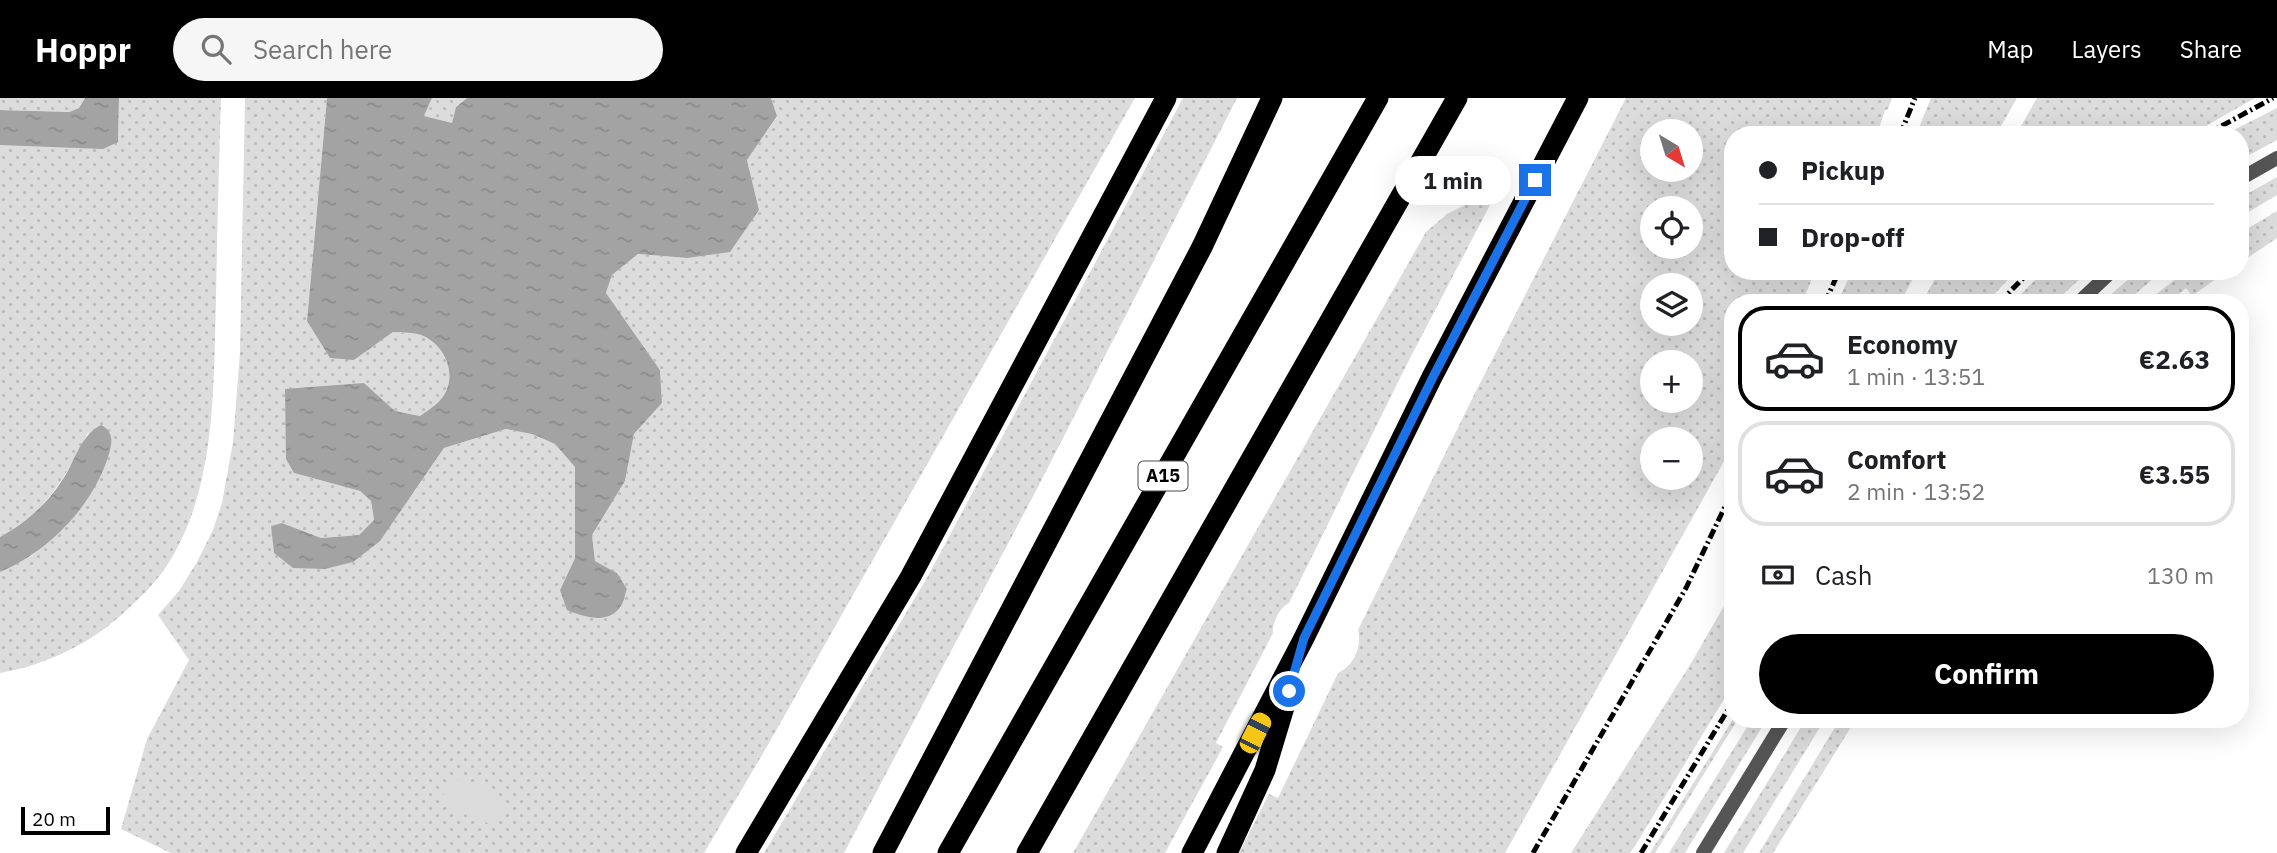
<!DOCTYPE html>
<html lang="en">
<head>
<meta charset="utf-8">
<style>
	body { margin:0; font-family:"IBM Plex Sans",sans-serif; background:#f6f6f6; color:#202124; height:100vh; display:flex; flex-direction:column; font-size:26px; white-space:nowrap }
	* { box-sizing:border-box; margin:0 }
	p { font-size:23px; color:#757577 }
	.icon { flex:none; width:38px; height:38px; fill:none; stroke:currentColor; stroke-width:2; stroke-linecap:round; stroke-linejoin:round }
	.map { position:relative; flex:1; overflow:hidden }
	.side { position:absolute; left:1724px; top:196px; width:525px; height:434px; display:flex; flex-direction:column; background:#fff; border-radius:28px; box-shadow:0 7px 28px #0002 }
	.side>* { flex:none }
	.top-card { position:absolute; left:1724px; top:28px; width:525px; height:154px; border-radius:28px; box-shadow:0 7px 28px #0002; display:grid; align-content:center; height:154px; padding:0 35px; background:#fff }
	.needle { width:46px; rotate:142deg }
	.controls { position:absolute; left:1640px; top:21px; display:grid; gap:14px }
	.controls a { display:grid; place-items:center; width:63px; height:63px; border-radius:50%; background:#fff; box-shadow:0 7px 28px #0002; font-size:35px }
	.scale { position:absolute; left:21px; bottom:18px; width:89px; box-sizing:border-box; padding-left:7px; border:4px solid #000; border-top:0; font-size:19px; line-height:24px; white-space:nowrap; color:#000; -webkit-text-stroke:5px #fff; paint-order:stroke }
	.end { position:absolute; width:32px; height:32px; margin:-16px; border:9px solid #1a73e8; background:#fff; box-shadow:0 0 0 4px #fff }
	.from { border-radius:50% }
	.bubble { position:absolute; height:49px; border-radius:24px; background:#fff; box-shadow:0 7px 28px #0002; font-size:23px; font-weight:700; line-height:49px; text-align:center }
	.car { position:absolute; width:21px; height:42px; margin:-21px -10px; border-radius:9px; box-shadow:0 0 5px 2px #0007; background:linear-gradient(#f5c518 24%,#345 0 40%,#f5c518 0 76%,#345 0 86%,#f5c518 0) }
	.top-card b { display:flex; align-items:center; gap:24px; height:66px; font-size:26px }
	.top-card b+b { border-top:2px solid #e0e0e0 }
	.top-card i { width:18px; height:18px; background:#202124 }
	ul { padding:12px 0 0; list-style:none }
	li { display:flex; align-items:center; gap:21px; height:105px; margin:0 14px 10px; padding:0 21px; border:4px solid #e0e0e0; border-radius:28px }
	li div { flex:1 }
	li b { display:block; font-size:26px }
	li em { font-style:normal; font-weight:700 }
	li.active { border-color:#000 }
	li>.icon { width:63px; height:63px; stroke-width:1.5 }
	.pay { display:flex; align-items:center; gap:18px; height:77px; padding:0 35px; font-size:26px }
	.pay p { margin-inline-start:auto }
	.button { display:flex; gap:14px; margin-top:auto; padding:14px 35px }
	.button a { flex:1; height:80px; border-radius:42px; background:#000; color:#fff; font-size:28px; font-weight:700; line-height:80px; text-align:center }
	header { display:flex; align-items:center; gap:42px; box-sizing:border-box; height:98px; padding:0 35px; background:#000; color:#fff }
	header strong { font-size:33px }
	nav { display:flex; gap:38px; margin-inline-start:auto; font-size:24px }
	.search { width:490px; height:63px; background:#f6f6f6; display:flex; align-items:center; gap:18px; box-sizing:border-box; padding:0 24px; border-radius:38px; color:#757577; font-size:26px }
	.map>svg:first-child { display:block }
</style>
</head>
<body>
<header>
<strong>Hoppr</strong>
<div class="search"><svg class="icon" aria-label="search" viewBox="0 0 24 24"><circle cx="10" cy="10" r="6"/><path d="M15 15l6 6"/></svg>Search here</div>
<nav><a>Map</a><a>Layers</a><a>Share</a></nav>
</header>
<div class="map">
<svg width="2277" height="755" viewBox="0 0 2277 755">
	<defs>
		<pattern id="grass-dots" width="8" height="8" patternUnits="userSpaceOnUse" patternTransform="scale(1.75)"><rect width="8" height="8" fill="#dcdcdc"/><path d="M2 2h.1M6 6h.1" fill="none" stroke="#bbb" stroke-width="1.8" stroke-linecap="round"/></pattern>
		<pattern id="water-ripples" width="26" height="14" patternUnits="userSpaceOnUse" patternTransform="scale(1.75)"><rect width="26" height="14" fill="#a3a3a3"/><path d="M2 4q2-2 4 0t4 0M15 11q2-2 4 0t4 0" fill="none" stroke="#8b8b8b"/></pattern>
	</defs>
	<rect width="100%" height="100%" fill="#fff"/>
	<!-- grass -->
	<g fill="url(#grass-dots)" fill-rule="evenodd">
		<polygon points="0,0 85,0 79,10 69,14 0,12"/>
		<path d="M119,0H221C219,67 217,134 216,202C213,290 217,392 166,469C153,488 136,504 119,519C86,548 42,568 0,575V474L31,458L66,428L89,333C65,379 48,413 0,439V43L118,44Z"/>
		<path d="M245,0H327L307,223L354,262L393,234C401,235 413,234 421,237C442,245 455,270 447,291C443,303 430,311 420,318L395,313L364,285L294,375L360,393L371,403L374,423L359,437L321,440L282,425L272,428L274,455L325,471L414,394L444,350L506,331L532,336L555,346L575,369V460L560,492L606,519L621,509L627,491L617,475L595,463L592,437L625,383L634,336L662,305L660,272L606,195L612,177L638,156L687,160L759,112L747,62L777,18L771,0H1135L765,652L704,755H171L121,731L147,641L189,562L158,517L179,493L197,464L213,432L222,405L233,344L240,254Z"/>
		<polygon points="432,0 467,0 456,9 452,26 424,18"/>
		<polygon points="1183,0 1237,0 1039,387 844,755 764,755 928,478"/>
		<path d="M1626,0H1892L1888,11L1885,12L1877,37H1732V173H1815L1802,205H1732V349L1505,755H1239L1269,696L1278,700L1338,575C1354,567 1362,550 1358,532L1472,301ZM1652,33H1690V72H1652ZM1652,110H1690V149H1652ZM1652,187H1690V226H1652ZM1652,264H1690V303H1652ZM1652,341H1690V380H1652Z"/>
		<polygon points="1931,0 2017,0 1996,37 1916,37"/>
		<polygon points="2037,0 2255,0 2190,37 2016,37"/>
		<polygon points="2277,10 2277,42 2240,62 2240,37 2224,37"/>
		<polygon points="2277,79 2277,97 2240,119 2240,100"/>
		<path d="M1471,104L1491,105L1406,268L1289,505C1280,509 1272,525 1273,535L1216,645L1223,649L1165,755H1073L1426,134L1447,116Z"/>
		<polygon points="2277,113 2277,140 2240,165 2240,135"/>
		<polygon points="1852,173 1917,173 1900,205 1847,205 1839,201"/>
		<polygon points="1939,173 2016,173 1986,205 1922,205"/>
		<polygon points="2044,173 2088,173 2054,205 2012,205"/>
		<polygon points="2138,173 2162,173 2125,205 2101,205"/>
		<polygon points="2186,173 2227,173 2192,198 2186,190 2168,205 2145,205"/>
		<polygon points="1732,494 1732,588 1635,748 1630,755 1571,755 1690,567"/>
		<polygon points="1733,621 1738,621 1655,755 1650,755"/>
		<polygon points="1752,621 1767,621 1685,755 1669,755"/>
		<polygon points="1806,621 1825,621 1743,755 1724,755"/>
		<polygon points="1840,621 1856,621 1773,755 1759,755"/>
	</g>
	<!-- park -->
	<polygon fill="#dcdcdc" points="459,681 475,685 504,702 507,713 503,721 493,727 446,709 443,698 447,685"/>
	<!-- water -->
	<g fill="url(#water-ripples)">
		<polygon points="85,0 119,0 118,44 103,51 0,47 0,12 69,14 79,10"/>
		<path d="M327,0H432L424,18L452,25L456,9L467,0H771L777,18L747,62L759,112L730,154L687,160L638,156L612,177L606,195L660,272L662,305L634,336L625,383L592,437L595,463L617,475L627,491C625,496 624,504 621,508C609,527 583,519 567,512L560,492L575,460V369L555,346L532,336L506,331L444,350L380,443L353,464L325,471L293,470L274,455L271,428L282,425L321,440L359,437L374,422L371,403L360,393L294,375L286,361L285,291L364,285L395,313L420,318C430,311 443,303 447,291C455,270 442,245 421,237C413,234 401,235 393,234L354,262L330,260L307,223Z"/>
		<path d="M101,327C115,334 112,346 108,359C92,409 48,454 0,474V439C24,426 46,407 61,384C75,365 79,338 101,327Z"/>
	</g>
	<g fill="none" stroke-linecap="round" stroke-linejoin="round">
		<!-- minor -->
		<g stroke="#555" stroke-width="14">
			<polyline points="2240,81 2277,60"/>
			<polyline points="2078,205 2112,173"/>
			<polyline points="1703,755 1785,621"/>
		</g>
		<!-- motorway -->
		<g stroke="#000" stroke-width="21">
			<polyline points="746,755 911,478 1166,0"/>
			<polyline points="883,755 1202,149 1272,0"/>
			<polyline points="948,755 1378,0"/>
			<polyline points="1027,755 1457,0"/>
			<polyline points="1192,755 1304,540 1432,279 1578,0"/>
			<polyline points="1227,755 1265,672 1291,586"/>
		</g>
		<!-- rail -->
		<g stroke="#000" stroke-width="5" stroke-dasharray="10 3.5 2 3.5" stroke-linecap="butt">
			<polyline points="1900,37 1915,0"/>
			<polyline points="2205,37 2273,0"/>
			<polyline points="1825,205 1839,173"/>
			<polyline points="1999,205 2030,173"/>
			<polyline points="1533,755 1686,490 1732,394"/>
			<polyline points="1641,755 1732,605"/>
		</g>
	</g>
	<g fill="none" stroke-linecap="round" stroke-linejoin="round">
		<!-- route -->
		<polyline stroke="#1a73e8" stroke-width="9" points="1289,593 1304,540 1433,279 1535,82"/>
	</g>
	<g text-anchor="middle" stroke-width="5" stroke-linejoin="round" paint-order="stroke">
		<!-- shield labels -->
		<rect fill="#fff" stroke="#4c4c4c" stroke-width="2" x="1138.5" y="363.5" width="49" height="29" rx="5"/>
		<g font-size="18" font-weight="bold" fill="#000">
			<text x="1163" y="384">A15</text>
		</g>
	</g>
</svg>
<div class="controls">
<a><svg class="needle" viewBox="-14 -14 28 28"><path d="M0-13l5 13h-10z" fill="#e53935"/><path d="M0 13l5-13h-10z" fill="#757577"/></svg></a>
<a><svg class="icon" aria-label="locate" viewBox="0 0 24 24"><circle cx="12" cy="12" r="6"/><path d="M12 2v4M12 18v4M2 12h4M18 12h4"/></svg></a>
<a><svg class="icon" aria-label="layers" viewBox="0 0 24 24"><path d="M12 4l9 5-9 5-9-5zM3 14l9 5 9-5"/></svg></a>
<a>+</a>
<a>−</a>
</div>
<div class="scale">20 m</div>
<i class="end from" style="left:1289px;top:593px"></i>
<i class="end" style="left:1535px;top:82px"></i>
<div class="bubble" style="left:1395px;top:58px;width:116px">1 min</div>
<i class="car" style="left:1255px;top:635px;rotate:27deg"></i>
<div class="top-card">
<b><i class="from"></i>Pickup</b>
<b><i></i>Drop-off</b>
</div>
<section class="side">
<ul>
<li class="active"><svg class="icon" aria-label="car" viewBox="0 0 24 24"><path d="M5 17H2v-5l4-1 3-4h7l3 4 3 1v5h-3M9 17h6M6 11h13"/><circle cx="7" cy="17" r="2"/><circle cx="17" cy="17" r="2"/></svg><div><b>Economy</b><p>1 min · 13:51</p></div><em>€2.63</em></li>
<li><svg class="icon" aria-label="car" viewBox="0 0 24 24"><path d="M5 17H2v-5l4-1 3-4h7l3 4 3 1v5h-3M9 17h6M6 11h13"/><circle cx="7" cy="17" r="2"/><circle cx="17" cy="17" r="2"/></svg><div><b>Comfort</b><p>2 min · 13:52</p></div><em>€3.55</em></li>
</ul>
<div class="pay"><svg class="icon" aria-label="cash" viewBox="0 0 24 24"><path d="M3 7h18v10H3z"/><circle cx="12" cy="12" r="2"/></svg>Cash<p>130 m</p></div>
<div class="button"><a>Confirm</a></div>
</section>
</div>
</body>
</html>
